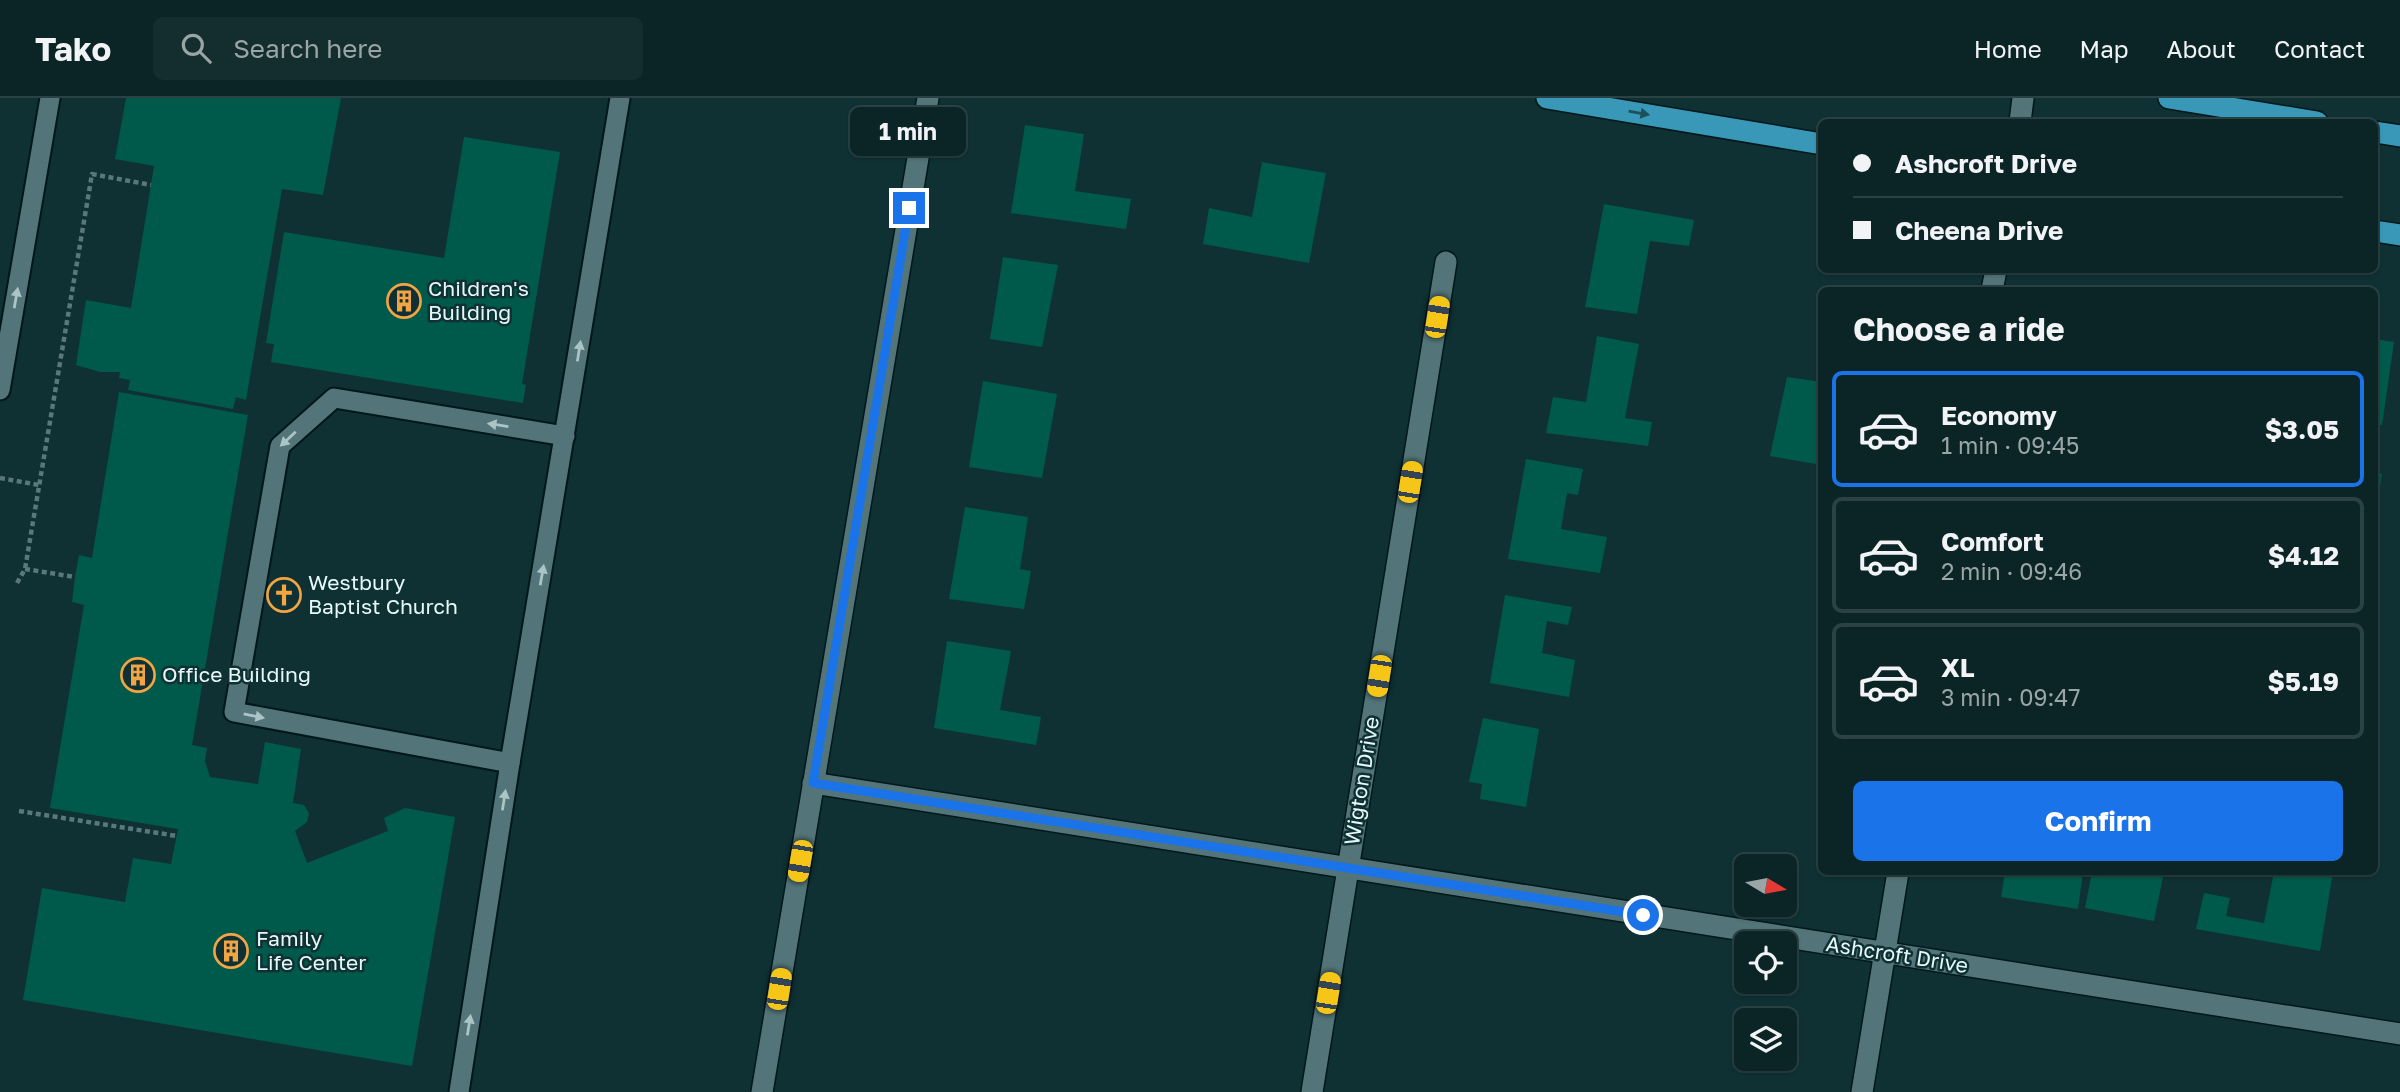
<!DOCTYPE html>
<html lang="en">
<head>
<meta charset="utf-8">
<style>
	body { margin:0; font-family:"Golos Text",sans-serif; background:#142d2f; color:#f1f3f6; height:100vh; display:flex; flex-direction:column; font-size:26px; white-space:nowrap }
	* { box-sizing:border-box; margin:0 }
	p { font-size:23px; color:#9aa5a7 }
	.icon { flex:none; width:38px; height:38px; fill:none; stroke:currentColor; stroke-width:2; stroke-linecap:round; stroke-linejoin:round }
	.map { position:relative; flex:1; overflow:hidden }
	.sheet { position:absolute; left:1818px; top:189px; width:560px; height:588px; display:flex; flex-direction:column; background:#0b2527; border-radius:10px; box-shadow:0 2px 5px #0004,0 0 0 2px #2b4244 }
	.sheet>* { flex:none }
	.hud { position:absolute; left:1818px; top:21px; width:560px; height:154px; border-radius:10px; box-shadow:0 2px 5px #0004,0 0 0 2px #2b4244; display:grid; align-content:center; height:154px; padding:0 35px; background:#0b2527 }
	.needle { width:46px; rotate:100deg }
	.fabs { position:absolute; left:1734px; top:756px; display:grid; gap:14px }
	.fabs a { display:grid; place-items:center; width:63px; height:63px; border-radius:10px; background:#0b2527; box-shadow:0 2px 5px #0004,0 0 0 2px #2b4244; font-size:35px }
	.end { position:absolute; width:32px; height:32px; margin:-16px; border:9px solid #1a73e8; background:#fff; box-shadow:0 0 0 4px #fff }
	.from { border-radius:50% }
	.bubble { position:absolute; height:49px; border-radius:10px; background:#0b2527; box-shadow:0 2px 5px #0004,0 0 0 2px #2b4244; font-size:23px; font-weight:700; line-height:49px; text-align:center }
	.car { position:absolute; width:21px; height:42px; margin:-21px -10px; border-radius:9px; box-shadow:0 0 5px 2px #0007; background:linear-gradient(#f5c518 24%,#345 0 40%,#f5c518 0 76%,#345 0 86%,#f5c518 0) }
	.hud b { display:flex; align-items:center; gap:24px; height:66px; font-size:26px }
	.hud b+b { border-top:2px solid #2b4244 }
	.hud i { width:18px; height:18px; background:#f1f3f6 }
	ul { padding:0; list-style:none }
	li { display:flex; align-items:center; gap:21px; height:116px; margin:0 14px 10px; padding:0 21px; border:4px solid #2b4244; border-radius:10px }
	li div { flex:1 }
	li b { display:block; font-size:26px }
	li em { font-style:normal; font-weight:700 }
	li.on { border-color:#1a73e8 }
	li>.icon { width:63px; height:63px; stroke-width:1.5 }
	h2 { padding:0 35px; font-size:32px; line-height:84px }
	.cta { display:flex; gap:14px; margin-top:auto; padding:14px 35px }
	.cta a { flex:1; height:80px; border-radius:10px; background:#1a73e8; color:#fff; font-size:28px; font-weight:700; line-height:80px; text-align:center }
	header { display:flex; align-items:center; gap:42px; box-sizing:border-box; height:98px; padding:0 35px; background:#0b2527; border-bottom:2px solid #2b4244 }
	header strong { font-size:33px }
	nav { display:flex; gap:38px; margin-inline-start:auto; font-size:24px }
	.search { width:490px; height:63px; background:#142d2f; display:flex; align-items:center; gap:18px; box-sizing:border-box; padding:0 24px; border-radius:10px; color:#9aa5a7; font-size:26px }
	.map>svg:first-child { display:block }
</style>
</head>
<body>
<header>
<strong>Tako</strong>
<div class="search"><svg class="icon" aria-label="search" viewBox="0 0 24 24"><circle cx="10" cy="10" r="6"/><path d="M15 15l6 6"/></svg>Search here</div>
<nav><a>Home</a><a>Map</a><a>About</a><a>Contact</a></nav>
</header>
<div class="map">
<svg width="2400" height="994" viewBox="0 0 2400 994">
	<rect width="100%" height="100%" fill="#0f3134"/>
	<!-- building -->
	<g fill="#005a4b">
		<polygon points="126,0 341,0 323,97 282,91 246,302 236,299 233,311 128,292 130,282 119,280 120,274 100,274 76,267 86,202 131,210 154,68 115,61"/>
		<polygon points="1025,27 1084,36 1075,93 1131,101 1126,131 1011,115"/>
		<polygon points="464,39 560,54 522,286 526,287 523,305 271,264 274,246 266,245 284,134 444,160"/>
		<polygon points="1262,64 1326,75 1309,165 1203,146 1209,110 1252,119"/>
		<polygon points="1604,106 1694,122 1689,148 1650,143 1637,216 1585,209"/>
		<polygon points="1003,159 1058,167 1042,249 990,241"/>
		<polygon points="1597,238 1639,246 1625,320 1652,324 1648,348 1546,335 1553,299 1586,304"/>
		<polygon points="2375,241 2394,244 2382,327 2375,325"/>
		<polygon points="1787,279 1822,284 1822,367 1770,358"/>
		<polygon points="983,283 1057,296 1042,380 969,369"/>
		<polygon points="119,294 248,317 192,647 207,650 205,663 210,679 258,686 265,644 301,651 293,705 304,707 309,715 307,724 295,733 307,765 388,733 384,720 405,710 455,719 412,968 23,902 42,790 125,804 133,760 171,766 178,731 50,710 84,507 72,504 75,479 79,457 92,460"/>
		<polygon points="1526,361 1583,371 1578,397 1567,395 1561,431 1607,439 1600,475 1508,461"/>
		<polygon points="2375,375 2382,376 2376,414 2375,414"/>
		<polygon points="965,409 1028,419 1020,471 1031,473 1024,511 949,501"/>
		<polygon points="1505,497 1572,509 1568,527 1547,523 1542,555 1575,562 1569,599 1490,585"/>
		<polygon points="947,543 1011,553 1000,612 1041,619 1036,647 934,630"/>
		<polygon points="1483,620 1539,631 1526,709 1480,701 1482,686 1469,684"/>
		<polygon points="2005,774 2083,774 2078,811 2001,799"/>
		<polygon points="2092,774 2131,774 2163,779 2154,823 2085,810"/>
		<polygon points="2274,774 2333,774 2320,853 2196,831 2204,795 2230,800 2226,818 2264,825"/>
	</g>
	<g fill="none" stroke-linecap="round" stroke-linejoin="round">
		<!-- service casing -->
		<g stroke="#01181a" stroke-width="23">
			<g id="service">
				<polyline points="0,292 50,0"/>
				<polyline points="510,665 234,614 280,348 334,300 565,338"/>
				<polyline points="459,994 510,665 620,0"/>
			</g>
		</g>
		<!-- minor casing -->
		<g stroke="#01181a" stroke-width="24">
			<g id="minor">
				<polyline points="2020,24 2023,0"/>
				<polyline points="1992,192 1996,172"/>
				<polyline points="813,685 2400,936"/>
				<polyline points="762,994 928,0"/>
				<polyline points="1312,994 1446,164"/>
				<polyline points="1862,994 1898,774"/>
			</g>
		</g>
		<!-- primary casing -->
		<g stroke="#01181a" stroke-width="24">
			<g id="primary">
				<polyline points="1547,0 1822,46"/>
				<polyline points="2169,0 2317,24"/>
				<polyline points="2375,34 2400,38"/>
				<polyline points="2375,133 2400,137"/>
			</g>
		</g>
		<!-- path -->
		<g stroke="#5a7779" stroke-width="4.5" stroke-dasharray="5 3.5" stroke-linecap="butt">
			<polyline points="0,380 39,387"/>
			<polyline points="25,471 75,479"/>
			<polyline points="17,485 25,471 92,76 151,87"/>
			<polyline points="19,713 177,738"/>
		</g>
		<!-- service -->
		<use href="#service" stroke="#537579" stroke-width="19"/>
		<!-- minor -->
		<use href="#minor" stroke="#537579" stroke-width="21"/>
		<!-- primary -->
		<use href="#primary" stroke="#3997b7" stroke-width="21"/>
	</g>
	<!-- one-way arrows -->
	<defs><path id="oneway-solid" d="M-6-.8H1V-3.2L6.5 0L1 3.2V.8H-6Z" transform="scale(1.75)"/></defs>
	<use fill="#1c505b" href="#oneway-solid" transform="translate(1639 15) rotate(10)"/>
	<g fill="#abc4c6">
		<use href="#oneway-solid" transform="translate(16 200) rotate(-80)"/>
		<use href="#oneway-solid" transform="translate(579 253) rotate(-81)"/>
		<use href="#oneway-solid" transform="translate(498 327) rotate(-171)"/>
		<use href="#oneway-solid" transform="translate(288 341) rotate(137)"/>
		<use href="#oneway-solid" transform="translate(542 477) rotate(-80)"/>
		<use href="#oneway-solid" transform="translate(254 618) rotate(11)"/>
		<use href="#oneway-solid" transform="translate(504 702) rotate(-81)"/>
		<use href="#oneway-solid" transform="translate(469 927) rotate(-81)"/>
	</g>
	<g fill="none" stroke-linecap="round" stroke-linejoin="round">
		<!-- route -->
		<polyline stroke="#1a73e8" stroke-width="9" points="909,110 813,685 1643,817"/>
	</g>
	<!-- icons -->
	<defs>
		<g id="building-ring" transform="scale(1.75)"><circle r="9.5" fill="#0f3134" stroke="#f2a542" stroke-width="1.5"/><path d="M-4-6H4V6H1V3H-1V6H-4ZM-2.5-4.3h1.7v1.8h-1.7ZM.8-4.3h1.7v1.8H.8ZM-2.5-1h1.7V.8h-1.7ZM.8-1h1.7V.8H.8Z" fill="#f2a542"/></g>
		<g id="church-ring" transform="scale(1.75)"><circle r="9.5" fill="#0f3134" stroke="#f2a542" stroke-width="1.5"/><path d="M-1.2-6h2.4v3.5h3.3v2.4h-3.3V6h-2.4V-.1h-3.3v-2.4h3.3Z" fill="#f2a542"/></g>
	</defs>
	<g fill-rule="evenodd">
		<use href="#building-ring" x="404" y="203"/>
		<use href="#church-ring" x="284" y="497"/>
		<use href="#building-ring" x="138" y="577"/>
		<use href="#building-ring" x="231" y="853"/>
	</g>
	<g text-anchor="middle" stroke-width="5" stroke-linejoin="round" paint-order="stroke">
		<!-- poi labels -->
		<g font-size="21" fill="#e6f8fa" stroke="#0f3134" text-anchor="start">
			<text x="428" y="198">Children's<tspan x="428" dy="24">Building</tspan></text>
			<text x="308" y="492">Westbury<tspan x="308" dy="24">Baptist Church</tspan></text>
			<text x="162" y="584">Office Building</text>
			<text x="256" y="848">Family<tspan x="256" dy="24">Life Center</tspan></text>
		</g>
		<!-- street labels -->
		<g font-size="21" fill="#e6f8fa" stroke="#0f3134">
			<text transform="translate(1362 683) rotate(-81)" y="7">Wigton Drive</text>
			<text transform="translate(1897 857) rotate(9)" y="7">Ashcroft Drive</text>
		</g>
	</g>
</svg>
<div class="fabs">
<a><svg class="needle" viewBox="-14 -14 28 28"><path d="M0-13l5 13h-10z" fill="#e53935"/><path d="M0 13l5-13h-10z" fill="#9aa5a7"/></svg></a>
<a><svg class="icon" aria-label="locate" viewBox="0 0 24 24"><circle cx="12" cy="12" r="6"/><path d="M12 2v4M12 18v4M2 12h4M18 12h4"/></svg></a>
<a><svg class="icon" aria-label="layers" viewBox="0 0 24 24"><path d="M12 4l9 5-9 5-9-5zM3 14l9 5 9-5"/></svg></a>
</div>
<i class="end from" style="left:1643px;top:817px"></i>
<i class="end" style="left:909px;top:110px"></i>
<div class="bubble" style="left:850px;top:9px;width:116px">1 min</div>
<i class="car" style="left:1437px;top:219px;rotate:9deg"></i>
<i class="car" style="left:1410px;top:384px;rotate:9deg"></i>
<i class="car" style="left:1379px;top:578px;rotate:189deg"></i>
<i class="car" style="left:800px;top:763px;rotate:190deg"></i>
<i class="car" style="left:779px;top:891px;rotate:9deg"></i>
<i class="car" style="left:1328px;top:895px;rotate:9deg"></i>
<div class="hud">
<b><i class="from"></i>Ashcroft Drive</b>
<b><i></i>Cheena Drive</b>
</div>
<section class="sheet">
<h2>Choose a ride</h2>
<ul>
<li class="on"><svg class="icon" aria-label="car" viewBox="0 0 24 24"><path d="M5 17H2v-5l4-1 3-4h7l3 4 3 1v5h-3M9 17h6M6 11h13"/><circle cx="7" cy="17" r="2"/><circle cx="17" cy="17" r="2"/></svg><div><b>Economy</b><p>1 min · 09:45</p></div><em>$3.05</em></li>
<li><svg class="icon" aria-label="car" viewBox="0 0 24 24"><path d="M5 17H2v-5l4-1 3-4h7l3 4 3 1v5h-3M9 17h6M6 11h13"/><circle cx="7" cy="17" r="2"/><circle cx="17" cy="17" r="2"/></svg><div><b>Comfort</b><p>2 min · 09:46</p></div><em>$4.12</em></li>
<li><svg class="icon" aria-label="car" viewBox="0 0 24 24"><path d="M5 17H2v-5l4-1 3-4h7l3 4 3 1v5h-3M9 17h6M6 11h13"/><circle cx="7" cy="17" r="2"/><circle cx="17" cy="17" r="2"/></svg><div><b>XL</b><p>3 min · 09:47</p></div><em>$5.19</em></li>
</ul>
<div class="cta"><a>Confirm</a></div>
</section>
</div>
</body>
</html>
